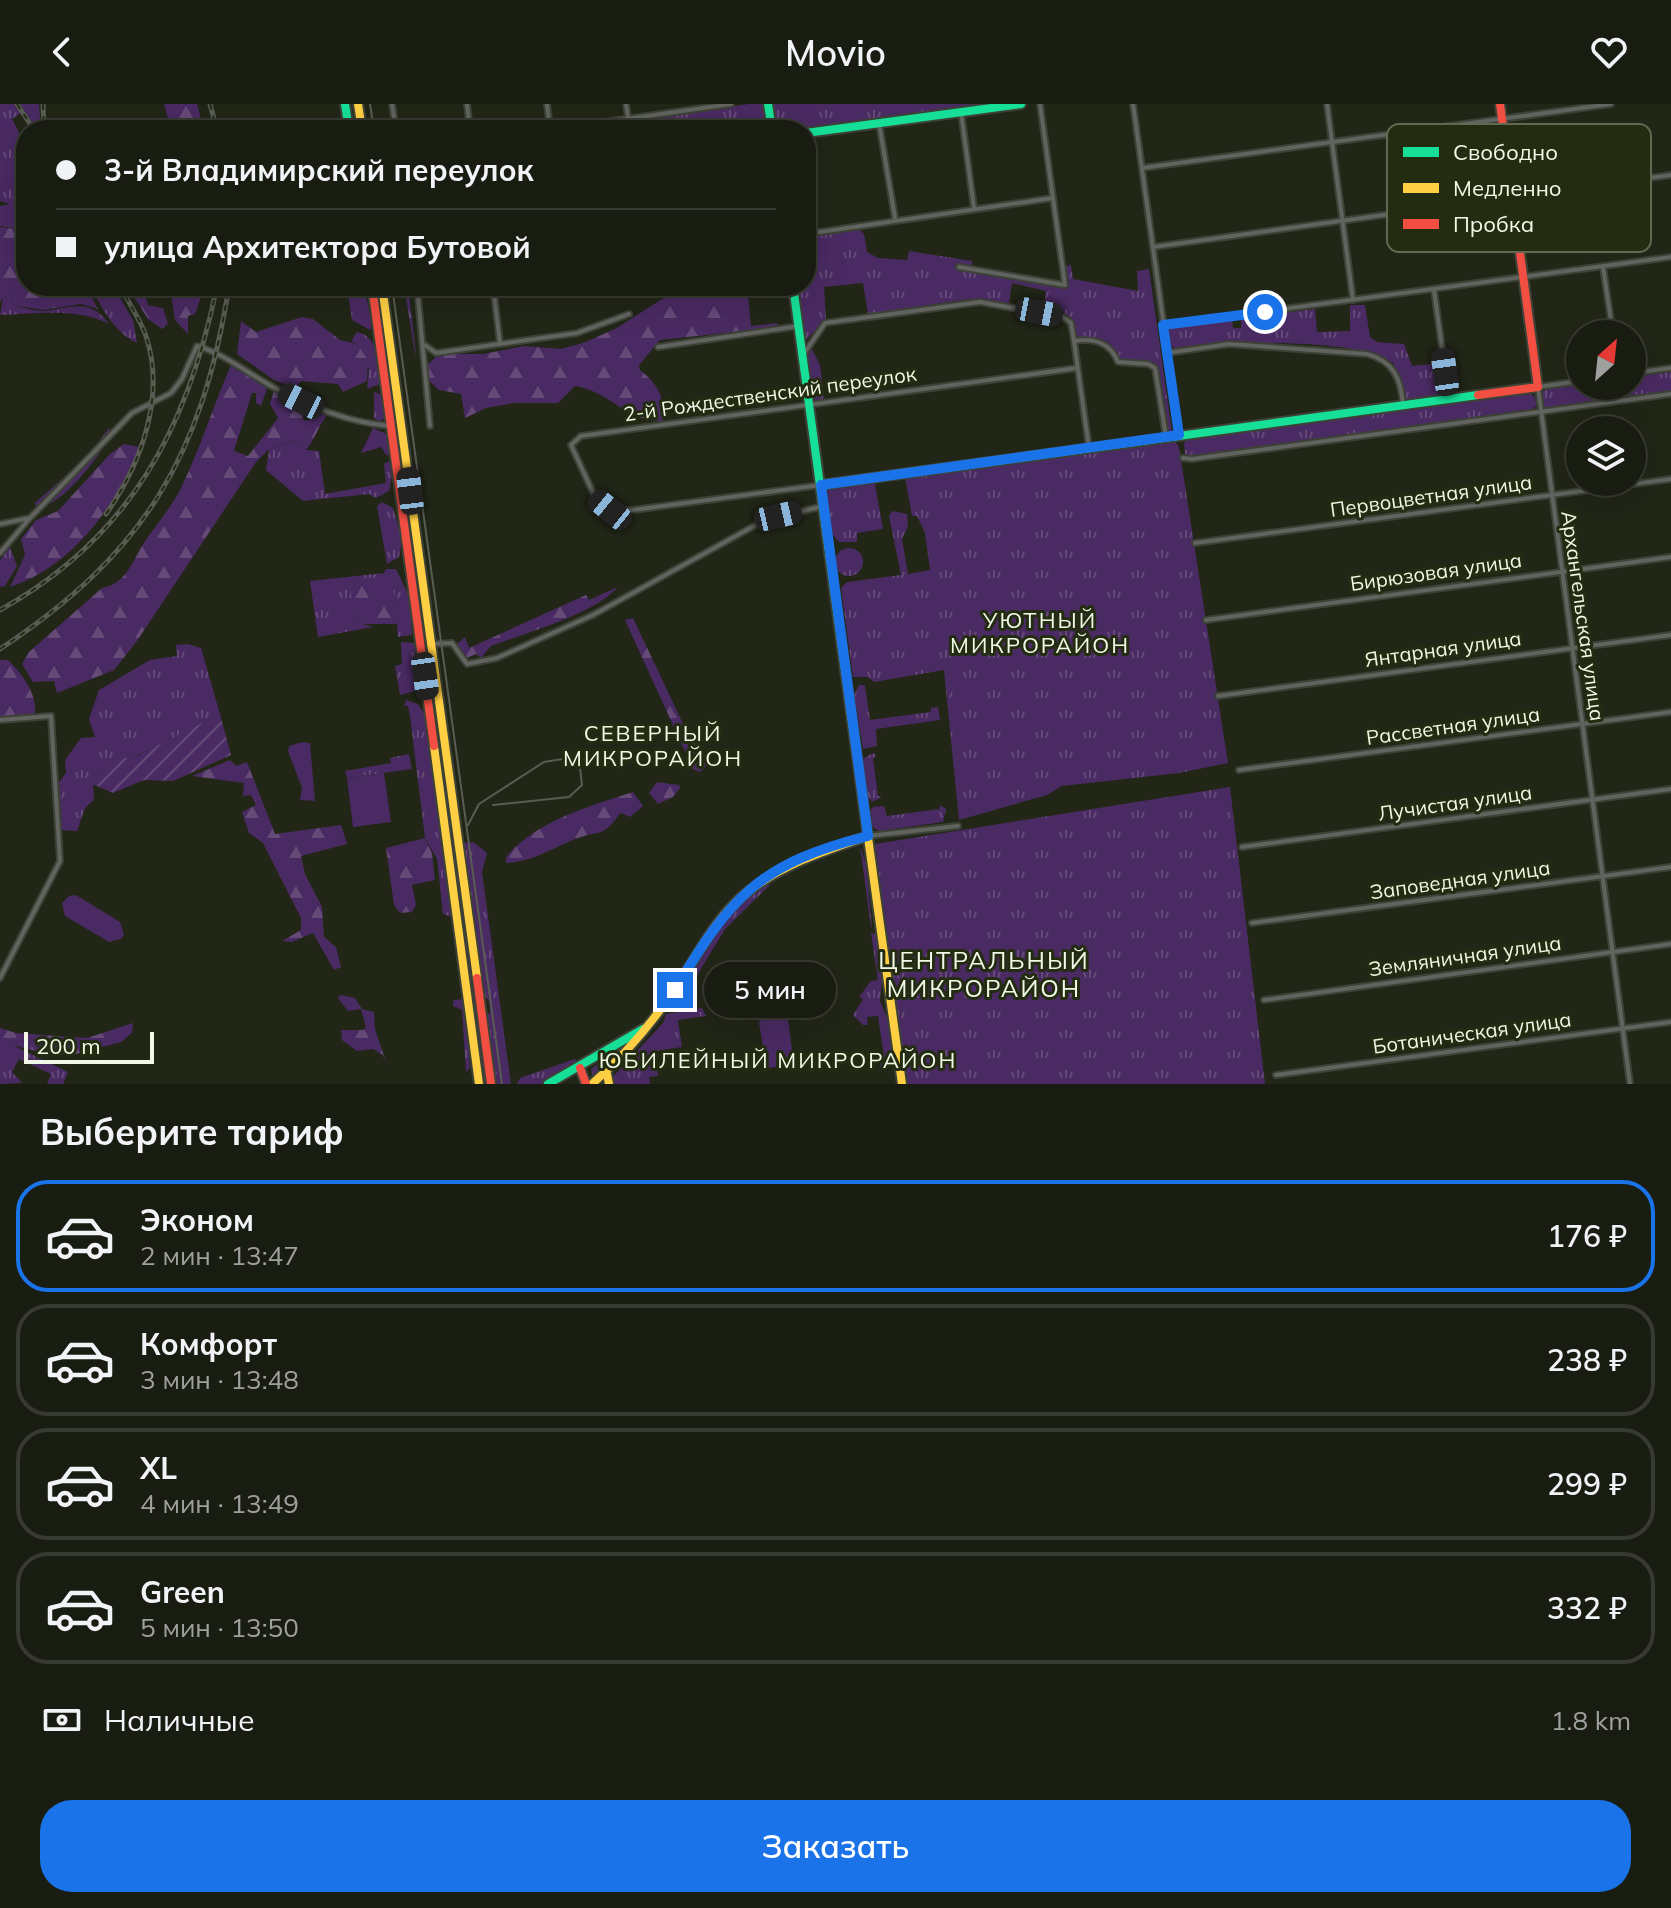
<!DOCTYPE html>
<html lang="ru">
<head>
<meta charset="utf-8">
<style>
	body { margin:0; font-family:Mulish,sans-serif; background:#26291f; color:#f1f3f6; height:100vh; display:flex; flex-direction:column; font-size:30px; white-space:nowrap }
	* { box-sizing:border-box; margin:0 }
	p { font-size:26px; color:#9fa19f }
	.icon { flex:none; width:44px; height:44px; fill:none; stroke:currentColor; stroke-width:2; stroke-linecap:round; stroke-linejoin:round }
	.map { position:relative; height:980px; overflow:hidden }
	.sheet { display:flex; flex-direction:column; background:#191c11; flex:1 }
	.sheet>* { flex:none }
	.banner { position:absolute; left:16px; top:16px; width:800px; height:176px; border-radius:32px; box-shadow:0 8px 32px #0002,0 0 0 2px #373a31; display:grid; align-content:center; height:176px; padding:0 40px; background:#191c11 }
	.needle { width:52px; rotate:27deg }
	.tools { position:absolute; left:1566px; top:216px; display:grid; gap:16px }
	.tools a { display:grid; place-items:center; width:80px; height:80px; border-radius:50%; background:#191c11; box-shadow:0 8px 32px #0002,0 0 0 2px #373a31; font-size:40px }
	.scale { position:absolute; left:24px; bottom:20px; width:130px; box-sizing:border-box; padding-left:8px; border:4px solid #f1f8e7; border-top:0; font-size:22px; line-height:28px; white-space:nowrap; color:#f1f8e7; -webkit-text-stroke:6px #232c11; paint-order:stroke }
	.end { position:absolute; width:36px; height:36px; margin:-18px; border:10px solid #1a73e8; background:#fff; box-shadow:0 0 0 4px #fff }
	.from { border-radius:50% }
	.bubble { position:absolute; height:56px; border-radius:28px; background:#191c11; box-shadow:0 8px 32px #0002,0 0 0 2px #373a31; font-size:26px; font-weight:600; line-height:56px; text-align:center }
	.car { position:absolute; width:24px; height:48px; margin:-24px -12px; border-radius:10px; box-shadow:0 0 6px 2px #0007; background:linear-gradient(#222 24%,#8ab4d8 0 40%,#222 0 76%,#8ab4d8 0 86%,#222 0) }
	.banner b { display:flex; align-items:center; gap:28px; height:76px; font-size:30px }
	.banner b+b { border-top:2px solid #373a31 }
	.banner i { width:20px; height:20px; background:#f1f3f6 }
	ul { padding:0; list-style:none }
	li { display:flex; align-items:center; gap:24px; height:112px; margin:0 16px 12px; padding:0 24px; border:4px solid #373a31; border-radius:32px }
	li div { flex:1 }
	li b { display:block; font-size:30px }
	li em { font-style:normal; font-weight:600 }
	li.on { border-color:#1a73e8 }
	li>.icon { width:72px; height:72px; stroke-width:1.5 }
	h2 { padding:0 40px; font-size:36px; line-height:96px }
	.pay { display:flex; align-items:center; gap:20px; height:88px; padding:0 40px; font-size:30px }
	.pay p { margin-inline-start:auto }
	.primary-button { display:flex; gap:16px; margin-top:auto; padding:16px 40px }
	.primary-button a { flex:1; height:92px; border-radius:32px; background:#1a73e8; color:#fff; font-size:32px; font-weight:600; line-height:92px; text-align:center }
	header { display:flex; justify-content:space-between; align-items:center; height:104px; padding:0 40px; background:#191c11; font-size:36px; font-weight:600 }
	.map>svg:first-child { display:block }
</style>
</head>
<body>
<header><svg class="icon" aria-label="back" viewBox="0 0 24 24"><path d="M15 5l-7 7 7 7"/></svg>Movio<svg class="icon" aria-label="heart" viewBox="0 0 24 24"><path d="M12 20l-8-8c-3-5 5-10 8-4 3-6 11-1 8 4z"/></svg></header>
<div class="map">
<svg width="1671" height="980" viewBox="0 0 1671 980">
	<defs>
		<pattern id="grass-tufts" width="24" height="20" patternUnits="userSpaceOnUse" patternTransform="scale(2)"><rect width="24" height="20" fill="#4a2a62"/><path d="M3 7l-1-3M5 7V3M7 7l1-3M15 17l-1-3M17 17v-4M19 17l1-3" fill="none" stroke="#654a78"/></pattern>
		<pattern id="forest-firs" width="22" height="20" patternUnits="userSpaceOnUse" patternTransform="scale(2)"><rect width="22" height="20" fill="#4a2a62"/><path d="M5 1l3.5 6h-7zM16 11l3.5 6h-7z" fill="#654a78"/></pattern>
		<pattern id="garden-furrows" width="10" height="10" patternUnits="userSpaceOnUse" patternTransform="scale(2)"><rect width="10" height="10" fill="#4a2a62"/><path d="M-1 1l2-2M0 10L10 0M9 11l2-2" fill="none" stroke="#654a78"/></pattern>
	</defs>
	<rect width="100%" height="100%" fill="#212617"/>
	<!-- grass -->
	<g fill="url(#grass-tufts)">
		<polygon points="0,0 14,0 21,9 12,15 26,42 26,126 0,122 0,102 10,100 0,97"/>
		<polygon points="20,0 39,0 41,26 37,26"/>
		<polygon points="749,0 764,0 768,26 557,26"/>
		<polygon points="773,0 1002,0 806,27 777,26"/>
		<path d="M857,123L864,130L867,148L878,154L907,156L909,147L972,157V168L1066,184L1065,162L1071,161L1073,175L1138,187L1137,167L1149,165L1172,328L1166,326L1154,259L1120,257C1111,238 1096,233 1076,235L1071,213L1043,206L1046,187L1012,179L1009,199L970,195L868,210L863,179L824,183L826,216L806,236L798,182H806V131Z"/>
		<path d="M91,182H113L133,216L137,239C115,229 101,204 91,182Z"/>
		<polygon points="347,182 364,182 372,221 370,226 352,216"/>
		<path d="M13,191L11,201C21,203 34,207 44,207C71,204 90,193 109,220C77,203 35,210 0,211L3,193Z"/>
		<path d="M1350,201H1365L1370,233L1377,238L1404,240L1412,262L1441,259L1443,291L1406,296L1393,259C1356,233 1223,237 1177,245L1171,242L1169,226L1172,222L1232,215L1233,224H1241V214L1315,205L1317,228L1350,227Z"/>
		<path d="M357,228C380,233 379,260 380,280L367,285L369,265L357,240L351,237Z"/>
		<polygon points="812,245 820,261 824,293 822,297 813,295 807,252"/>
		<path d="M1671,268V288L1542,304L1540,290C1553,276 1611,282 1632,282V273Z"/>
		<polygon points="374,288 382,291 385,314 379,318 374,314"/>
		<polygon points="1527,288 1535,293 1537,302 1532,305 1194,353 1185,350 1184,339 1191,332"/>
		<polygon points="373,324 387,330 390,348 387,352 381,343 361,349"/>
		<polygon points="299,336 306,346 319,347 325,390 386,379 384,360 389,357 393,368 389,387 376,394 369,390 303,397 266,366 269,345"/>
		<polygon points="1174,336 1179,343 1228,659 1179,669 1062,682 1047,691 959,716 944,566 874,578 868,573 853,573 841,484 847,478 901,471 889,412 892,407 907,410 908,422 902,435 908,470 930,466 925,429 917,412 912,412 905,373"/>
		<polygon points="399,353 401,354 463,809 461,809"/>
		<polygon points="867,377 875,380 883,425 857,429 857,438 839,438 832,430 827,384"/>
		<polygon points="382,398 393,404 402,435 399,453 387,460 377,402"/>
		<polygon points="10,443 17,462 5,482 0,483 0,456"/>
		<circle cx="849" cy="458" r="14"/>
		<polygon points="386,465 396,465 410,494 412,531 398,533 394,488 353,508 363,520 373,523 318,533 310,477 384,469"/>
		<polygon points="401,538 414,539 420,571 415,587 400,591 395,562 402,560"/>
		<path d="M188,540L201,544L220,610C193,624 166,639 138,651C118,660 112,657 93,673L94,696L85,704L77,727L61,726L59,678L66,669L65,656L81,634L95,633L89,615L99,586L150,556L177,552L176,541Z"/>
		<polygon points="859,581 865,581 870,616 931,608 931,604 938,603 940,616 876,625 877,642 863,645 854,591"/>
		<polygon points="406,596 418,600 425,611 452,813 443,810 437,755 425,734 410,612 408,602 404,602"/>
		<polygon points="873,649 876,651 873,655 878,692 882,693 872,698 868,693 862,655"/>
		<polygon points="409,650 412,665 347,674 345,667 391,659 390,654"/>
		<polygon points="1230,683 1265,980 907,980 875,740"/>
		<polygon points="940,701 946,705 943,718 878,727 872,722 870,707 873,703 884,702 887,712 940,705"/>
		<polygon points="473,738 487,749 482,768 511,980 495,980 486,912 490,908 489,897 483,890 462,739"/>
		<polygon points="860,742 866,760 872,823 871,823"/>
		<polygon points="764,780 770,781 725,825 678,903 671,903 712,832 736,805"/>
		<polygon points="463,819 466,821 487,980 483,980"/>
		<polygon points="871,829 876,830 882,876 880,897 888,916 895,959 881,967 879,954 884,953 878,912 867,913 868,921 863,921 853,911 863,895 859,893 871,877 878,876"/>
		<polygon points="465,895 470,964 466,968 462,906 453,902 453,896"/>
		<polygon points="702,904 706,912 678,916 682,943 655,947 658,972 649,973 650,980 611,980 611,975 663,919 666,910"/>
		<polygon points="0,935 68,968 63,980 47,980 51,970 19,955 12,968 22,979 0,980"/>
		<polygon points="616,948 618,953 593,974 591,965"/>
		<polygon points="575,955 580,961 542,980 517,980 520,974"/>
	</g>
	<!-- forest -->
	<g fill="url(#forest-firs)">
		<polygon points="164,0 197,0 204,26 171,26"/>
		<polygon points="0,123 26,126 26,182 86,182 98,205 81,200 43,206 11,201 13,191 3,193 0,199"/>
		<polygon points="127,182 142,182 148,201 163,204 168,220 162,225 148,215"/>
		<polygon points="170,182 205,182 195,210 188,212 188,230 175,216"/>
		<polygon points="404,182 408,182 416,250 415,249"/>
		<path d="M693,182H747L751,222L777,219L779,223L660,236L639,261L640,266C658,280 665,293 663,317C625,318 612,288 575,282L558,299H514L486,304L465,314L461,290L439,286L428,276V260L436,253L450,250H483L524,242L561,245L583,239L615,225L662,195L685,190Z"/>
		<polygon points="302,213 313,215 340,236 357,240 368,256 367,277 343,288 338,280 301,277 295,284 274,276 237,250 241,217 256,228"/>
		<path d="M231,261L267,284L261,302L256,299V289H252L234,347L248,352L278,314L270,300L274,286L303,303V315L307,317L321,309L327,311C318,322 316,334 306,346L298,336L269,345L256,358L137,537L114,566L57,589L54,577L33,578L22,560L29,548L102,484C125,480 132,459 142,442C154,423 169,407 180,386C200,346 213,302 231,261Z"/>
		<path d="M109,324L111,333C91,361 69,394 37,406L35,399L88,352Z"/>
		<path d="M124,340L139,343C116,402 73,462 10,483L25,451L21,435L36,416L58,407L110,350Z"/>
		<polygon points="376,475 389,478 394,488 397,520 363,520 353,508 351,487 360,477"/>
		<path d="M618,483C595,510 525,529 491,542L481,554L476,550L467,554L457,540L465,533L469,544L586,491L589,496Z"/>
		<polygon points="633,514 685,624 708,660 700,668 693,665 625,516"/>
		<path d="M0,556H8C23,571 37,589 35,611L0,613Z"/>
		<polygon points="230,656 236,662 247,658 275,730 341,721 347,740 301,752 305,770 322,803 324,833 336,843 341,863 334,866 313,829 292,838 282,837 301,826 301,814 263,739 249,729 242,708 256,701 251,691 243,692 244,679 192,672"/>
		<polygon points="657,678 679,681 680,684 673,693 658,700 649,689"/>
		<path d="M633,688L643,702L630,713L621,709C615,715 610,724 603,727C597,730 590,730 584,732C556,741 535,758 506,759V753C536,717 590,702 633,688Z"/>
		<polygon points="425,734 432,749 435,776 412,781 416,801 412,808 400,809 394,801 386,744"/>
		<polygon points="781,874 780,881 738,899 737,893 740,891"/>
		<polygon points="340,891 355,894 362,905 374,908 375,925 387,961 383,951 373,945 357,947 342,936 341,926 363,926 366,923 361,905 348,907 338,894"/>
		<polygon points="133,919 132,929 121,938 76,950 52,951 0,938 0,924 16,929 87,934"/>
	</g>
	<!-- park -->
	<g fill="#4a2a62">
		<polygon points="302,638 310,639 315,697 300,696 302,684 288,647 289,642"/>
		<polygon points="384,669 391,718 353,723 347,674"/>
		<polygon points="76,791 120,818 124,830 121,835 109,838 65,812 62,799 69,792"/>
		<polygon points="774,908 788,915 794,961 769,964 766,960 759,919 762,913"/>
	</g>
	<!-- garden -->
	<polygon fill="url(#garden-furrows)" points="220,610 231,651 173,677 144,676 113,689 92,680 93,673 116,655 135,653"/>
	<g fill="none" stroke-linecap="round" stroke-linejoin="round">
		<!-- street casing -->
		<g stroke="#3d4236" stroke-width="8">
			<g id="street">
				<polyline points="392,0 396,26"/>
				<polyline points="467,0 470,26"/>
				<polyline points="547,0 550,25"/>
				<polyline points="626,0 628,13"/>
				<polyline points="1133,0 1179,331"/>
				<polyline points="1327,0 1353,196"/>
				<polyline points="961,8 974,104"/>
				<polyline points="879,19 895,114"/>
				<polyline points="549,26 731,0"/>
				<polyline points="1142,64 1611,0"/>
				<polyline points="806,130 1053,94"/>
				<polyline points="1153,143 1671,71"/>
				<polyline points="959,163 1065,181 1040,0"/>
				<polyline points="1603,163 1613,230"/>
				<polyline points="417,182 430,322"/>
				<polyline points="493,182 500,239"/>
				<polyline points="1434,186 1449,295"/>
				<polyline points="1163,221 1671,153"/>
				<polyline points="1074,237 1089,344"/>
				<polyline points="425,241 436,249 577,229 629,210"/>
				<polyline points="658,243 799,222"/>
				<path d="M1167,249L1229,240L1367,250C1393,257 1401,274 1403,301"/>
				<path d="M803,251L825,219L980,198L1063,213L1071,219L1074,237C1094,234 1110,238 1118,258L1148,260L1155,264L1166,333"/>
				<polyline points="1632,269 1671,264"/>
				<polyline points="1580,277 1538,283 1630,980"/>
				<polyline points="1183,354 1192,355 1671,290"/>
				<polyline points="821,381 633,406 610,406 596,395 571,341 581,332 1077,264"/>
				<path d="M0,420L30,414L132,309L171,289L182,275L197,242C225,250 247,269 273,283C306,302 351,319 390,322"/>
				<polyline points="1195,439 1671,375"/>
				<polyline points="0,449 29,415"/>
				<polyline points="1206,516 1671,453"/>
				<polyline points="431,540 452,539 467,560 497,554 593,511 763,417 823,402"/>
				<polyline points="1218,592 1671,531"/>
				<polyline points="0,616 51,612 60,757 0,874"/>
				<polyline points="1239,666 1671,608"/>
				<polyline points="868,732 958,722"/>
				<polyline points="1242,743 1671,685"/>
				<polyline points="1252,819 1671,763"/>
				<polyline points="1264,896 1671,840"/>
				<polyline points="1276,971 1671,918"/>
			</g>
		</g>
		<!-- fast casing -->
		<g stroke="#3d4236" stroke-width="12">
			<g id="fast">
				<polyline points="345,0 349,26"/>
				<polyline points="768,0 772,26"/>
				<polyline points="806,29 1021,0"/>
				<polyline points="793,182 850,603"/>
				<polyline points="821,381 1478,291"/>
				<polyline points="548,980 643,925"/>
			</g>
		</g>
		<!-- slow casing -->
		<g stroke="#3d4236" stroke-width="12">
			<g id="slow">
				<polyline points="358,0 362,26"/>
				<polyline points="382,182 477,874"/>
				<polyline points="850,603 902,980"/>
				<polyline points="434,642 479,980"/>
				<polyline points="607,970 609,980"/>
				<path d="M592,980C624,952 649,923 673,888C697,854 713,816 746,789C783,760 824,747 868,732"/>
			</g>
		</g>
		<!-- jam casing -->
		<g stroke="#3d4236" stroke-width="12">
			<g id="jam">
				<polyline points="372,182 434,642"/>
				<polyline points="1478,291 1538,283 1500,0"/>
				<polyline points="477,874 491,980"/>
				<polyline points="580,964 586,980"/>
			</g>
		</g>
		<!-- street -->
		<use href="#street" stroke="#61635e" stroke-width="4"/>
		<!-- fast -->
		<use href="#fast" stroke="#16e098" stroke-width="8"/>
		<!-- slow -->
		<use href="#slow" stroke="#ffcf43" stroke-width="8"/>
		<!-- jam -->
		<use href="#jam" stroke="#f24e42" stroke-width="8"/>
		<!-- tram -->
		<g stroke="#585c53" stroke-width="2">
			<polyline points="370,0 374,26"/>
			<polyline points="392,182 502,980"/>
			<polyline points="468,721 479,700 544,658 569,654 580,664 582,681 569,693 493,701"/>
		</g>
		<!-- rail casing -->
		<g stroke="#585c53" stroke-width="5">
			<g id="rail">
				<polyline points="17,0 34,26"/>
				<polyline points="43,0 44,26"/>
				<polyline points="210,0 217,26"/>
				<path d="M106,410C141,360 166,293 146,232C140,215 128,198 120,182"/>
				<path d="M0,506C130,434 188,324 217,182"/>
				<path d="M0,545C144,450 202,353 229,182"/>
			</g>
		</g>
		<!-- rail -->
		<use href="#rail" stroke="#232c11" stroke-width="2" stroke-dasharray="6" stroke-linecap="butt"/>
	</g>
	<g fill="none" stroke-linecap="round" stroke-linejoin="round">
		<!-- route -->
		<path stroke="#1a73e8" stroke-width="10" d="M675,886C730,793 760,759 868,732L821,381L1179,331L1163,221L1265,208"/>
	</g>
	<g text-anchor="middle" stroke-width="6" stroke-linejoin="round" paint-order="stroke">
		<!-- street labels -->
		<g font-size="20" fill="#f1f8e7" stroke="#232c11">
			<text transform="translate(770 290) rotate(-8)" y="7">2-й Рождественский переулок</text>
			<text transform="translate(1431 392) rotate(-8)" y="7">Первоцветная улица</text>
			<text transform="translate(1436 468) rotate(-8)" y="7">Бирюзовая улица</text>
			<text transform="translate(1583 512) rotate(82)" y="7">Архангельская улица</text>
			<text transform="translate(1443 545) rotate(-8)" y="7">Янтарная улица</text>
			<text transform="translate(1453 622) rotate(-8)" y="7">Рассветная улица</text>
			<text transform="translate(1455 699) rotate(-8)" y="7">Лучистая улица</text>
			<text transform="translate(1460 776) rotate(-8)" y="7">Заповедная улица</text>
			<text transform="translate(1465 852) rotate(-8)" y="7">Земляничная улица</text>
			<text transform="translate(1472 929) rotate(-8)" y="7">Ботаническая улица</text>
		</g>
		<!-- neighbourhood labels -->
		<g font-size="22" letter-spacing="2" fill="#f1f8e7" stroke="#232c11">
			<text x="1040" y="524">УЮТНЫЙ<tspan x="1040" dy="25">МИКРОРАЙОН</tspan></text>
			<text x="653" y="637">СЕВЕРНЫЙ<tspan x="653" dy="25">МИКРОРАЙОН</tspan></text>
			<text x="778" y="964">ЮБИЛЕЙНЫЙ МИКРОРАЙОН</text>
		</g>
		<!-- quarter labels -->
		<g font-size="24" letter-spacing="2" fill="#f1f8e7" stroke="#232c11">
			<text x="984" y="865">ЦЕНТРАЛЬНЫЙ<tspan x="984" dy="28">МИКРОРАЙОН</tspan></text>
		</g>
	</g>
	<!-- legend -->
	<rect x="1387" y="20" width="264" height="128" rx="12" fill="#232c11" stroke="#616951" stroke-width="2"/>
	<rect x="1403" y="43" width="36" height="10" fill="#16e098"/>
	<rect x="1403" y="79" width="36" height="10" fill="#ffcf43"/>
	<rect x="1403" y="115" width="36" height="10" fill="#f24e42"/>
	<g font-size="22" fill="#f1f8e7">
		<text x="1453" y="56">Свободно</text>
		<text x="1453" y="92">Медленно</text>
		<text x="1453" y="128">Пробка</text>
	</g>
</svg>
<div class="tools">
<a><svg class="needle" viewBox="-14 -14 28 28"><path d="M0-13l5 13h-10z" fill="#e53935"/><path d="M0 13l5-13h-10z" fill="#9fa19f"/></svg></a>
<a><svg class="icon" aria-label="layers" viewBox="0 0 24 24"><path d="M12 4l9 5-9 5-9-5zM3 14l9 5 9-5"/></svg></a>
</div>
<div class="scale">200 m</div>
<i class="end from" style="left:1265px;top:208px"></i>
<i class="end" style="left:675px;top:886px"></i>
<div class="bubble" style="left:704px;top:858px;width:132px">5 мин</div>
<i class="car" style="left:1039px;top:208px;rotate:101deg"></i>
<i class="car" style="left:1445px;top:268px;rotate:352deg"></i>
<i class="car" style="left:301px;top:297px;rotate:296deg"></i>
<i class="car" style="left:410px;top:387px;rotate:353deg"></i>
<i class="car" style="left:610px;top:406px;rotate:309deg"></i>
<i class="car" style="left:778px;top:412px;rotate:77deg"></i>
<i class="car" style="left:425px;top:572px;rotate:172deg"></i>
<div class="banner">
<b><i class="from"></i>3-й Владимирский переулок</b>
<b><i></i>улица Архитектора Бутовой</b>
</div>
</div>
<section class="sheet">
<h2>Выберите тариф</h2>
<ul>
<li class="on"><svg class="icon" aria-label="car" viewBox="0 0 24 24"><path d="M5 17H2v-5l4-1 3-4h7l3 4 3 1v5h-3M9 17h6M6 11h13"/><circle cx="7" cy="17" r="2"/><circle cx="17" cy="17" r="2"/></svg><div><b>Эконом</b><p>2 мин · 13:47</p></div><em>176 ₽</em></li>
<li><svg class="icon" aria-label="car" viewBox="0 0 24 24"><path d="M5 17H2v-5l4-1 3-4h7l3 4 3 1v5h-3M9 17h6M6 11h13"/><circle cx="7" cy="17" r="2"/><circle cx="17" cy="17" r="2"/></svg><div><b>Комфорт</b><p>3 мин · 13:48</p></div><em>238 ₽</em></li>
<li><svg class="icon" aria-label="car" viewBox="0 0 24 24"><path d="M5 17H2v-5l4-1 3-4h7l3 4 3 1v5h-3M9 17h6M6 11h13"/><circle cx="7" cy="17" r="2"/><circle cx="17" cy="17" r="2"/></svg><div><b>XL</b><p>4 мин · 13:49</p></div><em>299 ₽</em></li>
<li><svg class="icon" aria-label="car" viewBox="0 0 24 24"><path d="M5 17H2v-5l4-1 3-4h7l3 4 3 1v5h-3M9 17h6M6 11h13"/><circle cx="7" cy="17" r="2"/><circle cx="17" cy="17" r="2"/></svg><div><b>Green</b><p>5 мин · 13:50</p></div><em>332 ₽</em></li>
</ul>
<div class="pay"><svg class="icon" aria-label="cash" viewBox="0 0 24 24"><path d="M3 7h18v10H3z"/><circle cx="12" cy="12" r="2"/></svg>Наличные<p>1.8 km</p></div>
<div class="primary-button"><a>Заказать</a></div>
</section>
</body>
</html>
